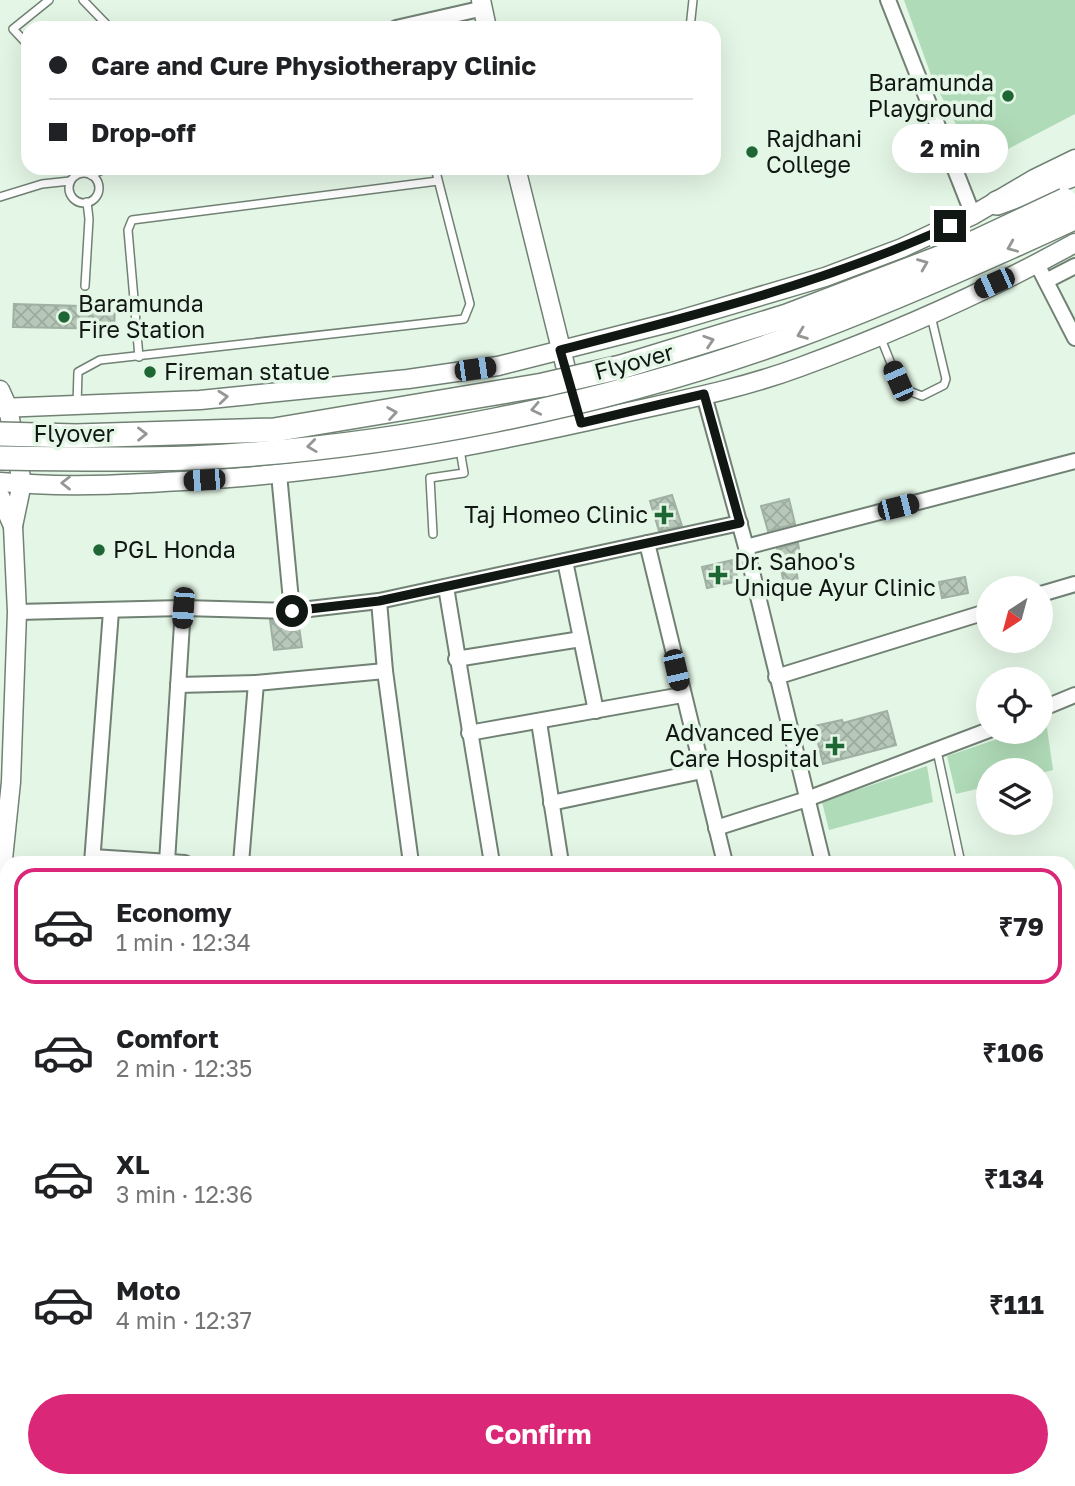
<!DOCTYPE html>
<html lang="en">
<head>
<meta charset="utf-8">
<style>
	body { margin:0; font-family:"Golos Text",sans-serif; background:#f6f6f6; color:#202124; height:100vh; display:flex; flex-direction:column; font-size:26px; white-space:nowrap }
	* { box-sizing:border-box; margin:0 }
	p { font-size:23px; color:#757577 }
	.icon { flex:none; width:38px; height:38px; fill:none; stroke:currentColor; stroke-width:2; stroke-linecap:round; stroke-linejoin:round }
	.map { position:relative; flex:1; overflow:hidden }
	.sheet { position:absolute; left:0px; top:856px; width:1076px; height:632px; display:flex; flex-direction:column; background:#fff; border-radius:21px 21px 0 0; box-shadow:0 7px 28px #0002 }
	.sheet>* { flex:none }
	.top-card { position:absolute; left:21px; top:21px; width:700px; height:154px; border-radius:21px; box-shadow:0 7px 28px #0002; display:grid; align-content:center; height:154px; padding:0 28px; background:#fff }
	.needle { width:46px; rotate:216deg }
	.controls { position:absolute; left:976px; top:576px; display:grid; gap:14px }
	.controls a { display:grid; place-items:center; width:77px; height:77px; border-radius:50%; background:#fff; box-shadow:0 7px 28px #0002; font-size:35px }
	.end { position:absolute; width:32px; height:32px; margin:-16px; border:9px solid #111712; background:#fff; box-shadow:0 0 0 4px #fff }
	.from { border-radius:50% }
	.bubble { position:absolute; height:49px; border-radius:24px; background:#fff; box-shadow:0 7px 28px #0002; font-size:23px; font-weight:700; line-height:49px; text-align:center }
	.car { position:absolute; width:21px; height:42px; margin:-21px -10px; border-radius:9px; box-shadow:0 0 5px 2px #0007; background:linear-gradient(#222 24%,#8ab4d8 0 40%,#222 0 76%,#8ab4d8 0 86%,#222 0) }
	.top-card b { display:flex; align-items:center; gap:24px; height:66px; font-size:26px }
	.top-card b+b { border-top:2px solid #e0e0e0 }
	.top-card i { width:18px; height:18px; background:#202124 }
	ul { padding:12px 0 0; list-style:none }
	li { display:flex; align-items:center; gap:21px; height:116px; margin:0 14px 10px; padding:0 14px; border:4px solid transparent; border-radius:21px }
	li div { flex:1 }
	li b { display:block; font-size:26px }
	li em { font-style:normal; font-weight:700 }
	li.current { border-color:#db2777 }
	li>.icon { width:63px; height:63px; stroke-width:1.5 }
	.button { display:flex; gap:14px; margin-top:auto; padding:14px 28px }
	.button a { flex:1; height:80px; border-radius:42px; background:#db2777; color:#fff; font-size:28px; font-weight:700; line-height:80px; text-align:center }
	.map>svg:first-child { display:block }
</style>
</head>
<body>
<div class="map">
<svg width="1075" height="1486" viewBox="0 0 1075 1486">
	<defs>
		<pattern id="building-cross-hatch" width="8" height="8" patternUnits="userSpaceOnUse" patternTransform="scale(1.75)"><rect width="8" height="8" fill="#b7c8b9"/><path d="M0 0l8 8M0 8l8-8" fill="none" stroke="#9cab9e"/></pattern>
	</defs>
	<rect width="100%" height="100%" fill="#e4f6e6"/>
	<!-- green -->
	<g fill="#b0dbb8">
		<polygon points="904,0 1075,0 1075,114 977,165 932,78"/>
		<polygon points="1046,721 1053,770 1041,773 1041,770 989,770 989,786 956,794 947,756 1019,732 1041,732 1041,723"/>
		<polygon points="927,766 933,802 829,830 822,802"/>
	</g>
	<!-- building -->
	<g fill="url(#building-cross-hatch)" stroke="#a0b1a3" stroke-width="2">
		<polygon points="14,304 115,307 114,329 13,327"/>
		<polygon points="672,495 682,526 659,531 650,501"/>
		<polygon points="789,499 795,524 768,531 761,506"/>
		<polygon points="798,543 802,567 796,568 798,582 784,584 777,549"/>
		<polygon points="733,560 738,581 707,588 702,567"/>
		<polygon points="965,577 968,593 942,598 939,582"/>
		<polygon points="270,620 298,620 302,647 274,650"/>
		<polygon points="887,711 896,745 823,764 814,726 842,720 843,723"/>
	</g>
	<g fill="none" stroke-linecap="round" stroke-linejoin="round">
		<!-- service casing -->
		<g stroke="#718174" stroke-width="10">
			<g id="service">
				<polyline points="83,0 110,28"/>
				<polyline points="690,28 693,0"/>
				<polyline points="28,45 13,29 49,0"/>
				<circle cx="84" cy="188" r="15"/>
				<polyline points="91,175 107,168"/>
				<polyline points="0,197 42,184 70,181"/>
				<polyline points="85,286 89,219 87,202"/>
				<polyline points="880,336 898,381 909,391 922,396 944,385 946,379 931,316"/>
				<polyline points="139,357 128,230 132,220 438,181"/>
				<polyline points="77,405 78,372 100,360 464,319 470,304 435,168"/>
				<polyline points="433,534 430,478 464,473 460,450"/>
				<polyline points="937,751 961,863"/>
			</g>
		</g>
		<!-- minor casing -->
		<g stroke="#718174" stroke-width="18">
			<g id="minor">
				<polyline points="888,0 973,215"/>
				<polyline points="396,28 484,8"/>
				<polyline points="1037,264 1075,338"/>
				<polyline points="1046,281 1075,266"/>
				<polyline points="704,395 746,547 823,863"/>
				<polyline points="279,474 292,611"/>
				<polyline points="647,543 725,863"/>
				<polyline points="746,547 1075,461"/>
				<polyline points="565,561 596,711"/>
				<polyline points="446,587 492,863"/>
				<polyline points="1041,594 1075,584"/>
				<polyline points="379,601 385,671 411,863"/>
				<polyline points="17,612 183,608 292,611 379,601 740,523"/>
				<polyline points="456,659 581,639"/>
				<polyline points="776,677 989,611"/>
				<polyline points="178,685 256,683"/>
				<polyline points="1041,709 1075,695"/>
				<polyline points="539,722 561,863"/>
				<polyline points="469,733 682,695"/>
				<polyline points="551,803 702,771"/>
				<polyline points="716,828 807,799 989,730"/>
				<polyline points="93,857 185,863"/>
				<polyline points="167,862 183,608"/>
				<polyline points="92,863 111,611"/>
				<polyline points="241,863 256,683 385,671"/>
				<polyline points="0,1001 7,1002"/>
				<polyline points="1069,1082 1075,1077"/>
				<polyline points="1069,1223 1075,1221"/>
				<polyline points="0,1386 7,1387"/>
				<polyline points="1069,1412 1075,1409"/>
				<polyline points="1069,1468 1075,1464"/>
				<polyline points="840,1480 846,1486"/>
				<polyline points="966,1480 972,1486"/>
				<polyline points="11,1486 12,1480"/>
				<polyline points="207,1486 207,1480"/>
				<polyline points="293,1486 293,1480"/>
				<polyline points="377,1486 377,1480"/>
				<polyline points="460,1486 461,1480"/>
				<polyline points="545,1486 545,1480"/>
				<polyline points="631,1486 631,1480"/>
				<polyline points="755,1486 759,1480"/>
				<polyline points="1046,1486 1053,1480"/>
			</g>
		</g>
		<!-- tertiary casing -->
		<g stroke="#718174" stroke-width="21">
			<g id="tertiary">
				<polyline points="481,0 487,28"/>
				<polyline points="516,168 571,389"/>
				<polyline points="0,390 8,408 22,483 13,526 17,612 11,782 0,888"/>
				<polyline points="0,408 200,400 408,379 498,366 676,321 825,277 902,248 973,215 1034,179 1075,159"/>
				<path d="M0,482C75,489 154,483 229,478C361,468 487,444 615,415C677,401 741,389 800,367C893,333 988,291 1075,243"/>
				<polyline points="0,496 13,526"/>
			</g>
		</g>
		<!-- trunk casing -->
		<g stroke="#718174" stroke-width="26">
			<polyline id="trunk" points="997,203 1075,174"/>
		</g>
		<!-- service -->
		<use href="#service" stroke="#fff" stroke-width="7"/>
		<!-- minor -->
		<use href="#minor" stroke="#fff" stroke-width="14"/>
		<!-- tertiary -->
		<use href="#tertiary" stroke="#fff" stroke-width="18"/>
		<!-- trunk -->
		<use href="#trunk" stroke="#fff" stroke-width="23"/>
		<!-- trunk-bridge casing -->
		<g stroke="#718174" stroke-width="26" stroke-linecap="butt">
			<g id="trunk-bridge">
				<polyline points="0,434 76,436 274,430 543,385 621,367 787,316 952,253 1065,200"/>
				<path d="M0,458C63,459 127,460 190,458C389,449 604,406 791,338C887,303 981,261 1074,218"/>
			</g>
		</g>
		<!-- trunk-bridge -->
		<use href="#trunk-bridge" stroke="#fff" stroke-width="23"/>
	</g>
	<!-- one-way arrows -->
	<defs><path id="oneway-chevron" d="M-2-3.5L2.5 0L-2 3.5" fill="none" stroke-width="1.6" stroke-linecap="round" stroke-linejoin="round" transform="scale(1.75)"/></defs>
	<g stroke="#949794">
		<use href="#oneway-chevron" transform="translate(1012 247) rotate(157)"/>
		<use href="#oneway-chevron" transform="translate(923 264) rotate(-22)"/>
		<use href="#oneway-chevron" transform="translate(802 334) rotate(159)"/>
		<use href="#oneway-chevron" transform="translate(709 341) rotate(-18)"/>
		<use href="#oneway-chevron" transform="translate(223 397) rotate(-6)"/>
		<use href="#oneway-chevron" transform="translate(536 409) rotate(168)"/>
		<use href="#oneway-chevron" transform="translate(392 413) rotate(-9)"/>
		<use href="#oneway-chevron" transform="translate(142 434) rotate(-1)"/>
		<use href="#oneway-chevron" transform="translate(312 446) rotate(173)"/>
		<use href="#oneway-chevron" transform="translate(66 483) rotate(180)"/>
	</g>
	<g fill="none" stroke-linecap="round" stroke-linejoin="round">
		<!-- route -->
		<path stroke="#111712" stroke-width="9" d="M292,611L379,601L740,523L704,394L581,423L560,350C692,316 825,283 950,226"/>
	</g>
	<!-- markers -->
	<g fill="#1e6735" stroke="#e4f6e6" stroke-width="2.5">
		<circle cx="1008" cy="96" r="7"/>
		<circle cx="752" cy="152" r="7"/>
		<circle cx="64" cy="317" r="7"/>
		<circle cx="150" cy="372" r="7"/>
		<path d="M660.5 504.5h7v7h7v7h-7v7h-7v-7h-7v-7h7z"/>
		<circle cx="99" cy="550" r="7"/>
		<path d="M714.5 564.5h7v7h7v7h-7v7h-7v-7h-7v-7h7z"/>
		<path d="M831.5 735.5h7v7h7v7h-7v7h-7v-7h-7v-7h7z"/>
	</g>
	<g text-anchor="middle" stroke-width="7" stroke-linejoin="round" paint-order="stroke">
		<!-- poi labels -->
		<g font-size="23" fill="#111712" stroke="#e4f6e6" text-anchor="start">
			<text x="994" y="91" text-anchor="end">Baramunda<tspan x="994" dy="26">Playground</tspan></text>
			<text x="766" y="147">Rajdhani<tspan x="766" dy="26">College</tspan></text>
			<text x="78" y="312">Baramunda<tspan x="78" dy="26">Fire Station</tspan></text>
			<text x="164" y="380">Fireman statue</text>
			<text x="648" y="523" text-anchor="end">Taj Homeo Clinic</text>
			<text x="113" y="558">PGL Honda</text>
			<text x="734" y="570">Dr. Sahoo's<tspan x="734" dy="26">Unique Ayur Clinic</tspan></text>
			<text x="819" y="741" text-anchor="end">Advanced Eye<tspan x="819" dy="26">Care Hospital</tspan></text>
		</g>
		<!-- street labels -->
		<g font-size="23" fill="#111712" stroke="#e4f6e6">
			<text transform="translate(634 362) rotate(-15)" y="8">Flyover</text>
			<text x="74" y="442">Flyover</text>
		</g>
	</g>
</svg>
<div class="controls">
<a><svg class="needle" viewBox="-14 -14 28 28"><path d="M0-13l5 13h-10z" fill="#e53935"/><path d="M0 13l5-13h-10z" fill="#757577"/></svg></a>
<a><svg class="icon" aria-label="locate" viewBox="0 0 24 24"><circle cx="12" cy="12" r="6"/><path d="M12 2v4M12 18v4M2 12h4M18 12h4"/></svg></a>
<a><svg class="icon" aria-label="layers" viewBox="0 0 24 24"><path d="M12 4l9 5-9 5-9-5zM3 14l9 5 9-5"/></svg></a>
</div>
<i class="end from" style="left:292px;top:611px"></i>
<i class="end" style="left:950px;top:226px"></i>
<div class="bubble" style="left:892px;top:124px;width:116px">2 min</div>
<i class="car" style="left:994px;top:283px;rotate:246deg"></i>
<i class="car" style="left:475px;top:369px;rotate:82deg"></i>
<i class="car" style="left:898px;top:381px;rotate:336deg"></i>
<i class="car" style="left:204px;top:480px;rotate:266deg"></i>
<i class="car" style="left:898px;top:507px;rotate:76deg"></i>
<i class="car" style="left:183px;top:608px;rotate:184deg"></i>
<i class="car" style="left:676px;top:670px;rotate:167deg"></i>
<div class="top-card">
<b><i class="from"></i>Care and Cure Physiotherapy Clinic</b>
<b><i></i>Drop-off</b>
</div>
<section class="sheet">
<ul>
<li class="current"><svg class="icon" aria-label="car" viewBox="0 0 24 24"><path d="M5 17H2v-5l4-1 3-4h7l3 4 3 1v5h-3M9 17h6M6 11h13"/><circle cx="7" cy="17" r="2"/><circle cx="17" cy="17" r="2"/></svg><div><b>Economy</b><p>1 min · 12:34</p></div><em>₹79</em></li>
<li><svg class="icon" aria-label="car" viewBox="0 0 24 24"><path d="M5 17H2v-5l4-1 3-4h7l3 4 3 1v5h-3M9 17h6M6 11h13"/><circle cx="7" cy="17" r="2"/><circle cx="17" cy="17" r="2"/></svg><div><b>Comfort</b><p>2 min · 12:35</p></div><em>₹106</em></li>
<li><svg class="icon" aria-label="car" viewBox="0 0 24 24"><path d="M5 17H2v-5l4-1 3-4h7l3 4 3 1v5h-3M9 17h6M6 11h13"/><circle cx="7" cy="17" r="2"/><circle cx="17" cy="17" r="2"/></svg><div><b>XL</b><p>3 min · 12:36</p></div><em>₹134</em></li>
<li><svg class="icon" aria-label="car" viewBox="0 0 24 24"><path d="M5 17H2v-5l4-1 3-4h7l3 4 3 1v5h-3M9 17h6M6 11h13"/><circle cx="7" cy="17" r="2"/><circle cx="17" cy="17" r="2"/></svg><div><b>Moto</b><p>4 min · 12:37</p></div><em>₹111</em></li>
</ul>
<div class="button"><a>Confirm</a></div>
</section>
</div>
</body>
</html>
